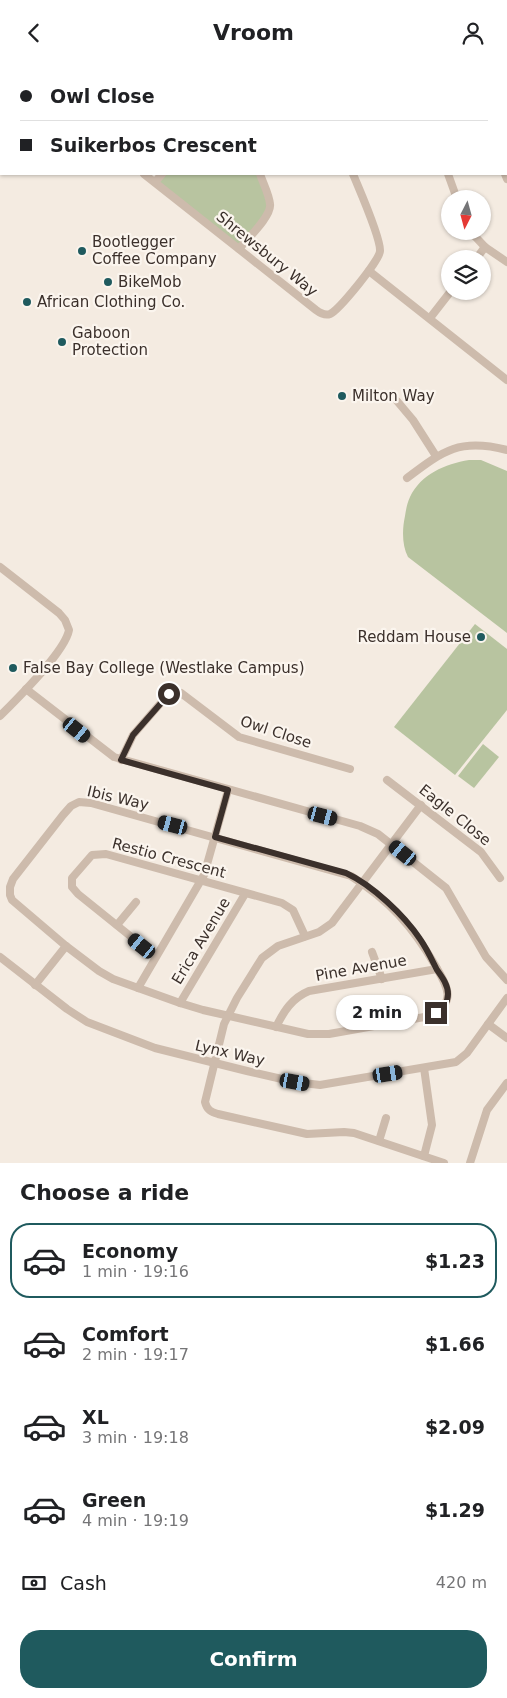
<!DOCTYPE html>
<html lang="en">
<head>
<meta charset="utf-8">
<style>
	body { margin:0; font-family:"DejaVu Sans",sans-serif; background:#f6f6f6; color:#202124; height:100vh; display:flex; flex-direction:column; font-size:19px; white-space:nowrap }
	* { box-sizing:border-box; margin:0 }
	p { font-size:16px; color:#757577 }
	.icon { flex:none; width:28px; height:28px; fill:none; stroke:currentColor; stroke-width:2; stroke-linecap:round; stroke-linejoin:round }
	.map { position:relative; height:1098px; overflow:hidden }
	.drawer { display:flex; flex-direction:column; background:#fff; flex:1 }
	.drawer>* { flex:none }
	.top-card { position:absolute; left:0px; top:0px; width:508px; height:110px; box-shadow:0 1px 4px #0004; display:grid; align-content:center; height:110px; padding:0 20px; background:#fff }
	.needle { width:32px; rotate:186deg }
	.buttons { position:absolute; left:441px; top:125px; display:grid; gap:10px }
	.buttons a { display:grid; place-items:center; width:50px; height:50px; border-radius:50%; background:#fff; box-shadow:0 1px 4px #0004; font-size:25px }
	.end { position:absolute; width:22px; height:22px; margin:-11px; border:6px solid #3b302b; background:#fff; box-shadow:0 0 0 2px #fff }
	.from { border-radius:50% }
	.bubble { position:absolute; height:35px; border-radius:18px; background:#fff; box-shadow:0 1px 4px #0004; font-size:16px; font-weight:600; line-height:35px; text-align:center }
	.car { position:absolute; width:15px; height:30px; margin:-15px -8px; border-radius:6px; box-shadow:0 0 4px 1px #0007; background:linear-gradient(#222 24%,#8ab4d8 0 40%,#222 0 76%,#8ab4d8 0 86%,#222 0) }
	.top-card b { display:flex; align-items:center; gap:18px; height:48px; font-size:19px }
	.top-card b+b { border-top:1px solid #e0e0e0 }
	.top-card i { width:12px; height:12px; background:#202124 }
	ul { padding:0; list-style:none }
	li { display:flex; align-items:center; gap:15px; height:75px; margin:0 10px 8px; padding:0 10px; border:2px solid transparent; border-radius:20px }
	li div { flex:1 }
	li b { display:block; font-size:19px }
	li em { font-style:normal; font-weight:600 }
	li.active { border-color:#1f5a5e }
	li>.icon { width:45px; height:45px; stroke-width:1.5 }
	h2 { padding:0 20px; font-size:22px; line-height:60px }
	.pay { display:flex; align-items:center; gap:12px; height:55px; padding:0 20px; font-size:19px }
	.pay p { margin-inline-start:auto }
	.action { display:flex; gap:10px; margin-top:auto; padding:10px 20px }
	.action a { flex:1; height:58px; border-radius:20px; background:#1f5a5e; color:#fff; font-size:20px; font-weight:600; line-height:58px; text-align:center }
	header { display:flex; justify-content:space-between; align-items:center; height:65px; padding:0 20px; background:#fff; font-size:22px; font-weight:600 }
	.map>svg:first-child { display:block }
</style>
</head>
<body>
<header><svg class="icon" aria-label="back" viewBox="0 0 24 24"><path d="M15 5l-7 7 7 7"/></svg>Vroom<svg class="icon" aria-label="person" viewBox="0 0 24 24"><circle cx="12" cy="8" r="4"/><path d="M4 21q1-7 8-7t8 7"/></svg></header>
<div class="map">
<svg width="507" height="1098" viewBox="0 0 507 1098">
	<rect width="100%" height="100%" fill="#f4ebe1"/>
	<!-- green -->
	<g fill="#b8c4a0">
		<polygon points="162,109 260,109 271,141 239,184 155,117"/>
		<path d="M469,395H481L507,406V568L408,492C402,480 402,465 405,451C406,445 407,438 410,432C421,409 445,399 469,395Z"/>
		<polygon points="475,559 507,584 507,645 455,710 394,662"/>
		<polygon points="483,679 499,692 474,723 458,711"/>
	</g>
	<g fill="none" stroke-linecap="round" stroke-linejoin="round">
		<!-- minor -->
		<g stroke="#cdbbac" stroke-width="8">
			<polyline points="112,0 113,1"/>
			<polyline points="310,0 311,1"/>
			<polyline points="409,0 409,1"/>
			<polyline points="465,0 465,1"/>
			<polyline points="19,1 20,0"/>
			<polyline points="120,1 123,0"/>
			<polyline points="0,13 1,14"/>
			<polyline points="506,38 507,39"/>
			<polyline points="506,80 507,80"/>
			<path d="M144,109L316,245C320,248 325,251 330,249C339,245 380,195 380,186C381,173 359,124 353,109"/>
			<polyline points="448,109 457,134"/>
			<polyline points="505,109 507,114"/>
			<polyline points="155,117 162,109"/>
			<polyline points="470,166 485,182 507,197"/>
			<path d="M239,184C247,174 272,151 270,139C269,129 263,118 260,109"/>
			<polyline points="476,194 485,182"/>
			<polyline points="369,206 507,315"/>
			<polyline points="430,253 451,226"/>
			<polyline points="397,336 413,355 436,391"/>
			<path d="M407,413C444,385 460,373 507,385"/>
			<path d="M0,502L59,548L65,555L69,565C65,587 17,634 0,651"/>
			<polyline points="26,624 114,692 360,761 378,769 446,823 486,892 507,915"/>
			<polyline points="121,695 133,670 166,632 172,626 181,628 239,672 350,704"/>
			<polyline points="387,715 481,787 500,813"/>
			<path d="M79,737L91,738L351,811C389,835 413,862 435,900C447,921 458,937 430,951L329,969H308L203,945L180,938L113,914L99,906L66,881L12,835L10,830V822L13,814L63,750L71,741Z"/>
			<path d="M421,740L332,858L319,867L278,881L262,893L237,933L224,959L205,1037C207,1045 211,1047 218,1049L307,1069L344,1067L354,1068L444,1098"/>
			<polyline points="117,860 136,837"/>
			<polyline points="372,887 382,914"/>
			<polyline points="155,891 78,829 72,822 72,813 92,790 106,789 282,838 293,845 305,871"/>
			<polyline points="0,892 67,944 87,957 155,983 247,1006 295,1017 320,1020 456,997 467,988 507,933"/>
			<polyline points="35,920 66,881"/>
			<polyline points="138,923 204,810 228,725"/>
			<polyline points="180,938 245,829"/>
			<polyline points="488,959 507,973"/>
			<path d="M276,962C284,946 292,933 309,926L437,904"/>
			<polyline points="424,1003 432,1060 424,1091"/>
			<polyline points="379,1076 386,1053"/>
			<polyline points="470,1098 487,1045 507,1018"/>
		</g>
	</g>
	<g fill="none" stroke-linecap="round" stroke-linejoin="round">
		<!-- route -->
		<path stroke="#3b302b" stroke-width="6" d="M169,629L133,670L121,695L228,725L215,772L346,808C372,820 404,850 420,874C427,884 432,895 437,905C442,912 448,920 448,929C448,938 443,943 436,948"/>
	</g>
	<!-- markers -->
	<g fill="#1f5a5e" stroke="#fbf5ee" stroke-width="2">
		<circle cx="82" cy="186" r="5"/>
		<circle cx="108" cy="217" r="5"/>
		<circle cx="27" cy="237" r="5"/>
		<circle cx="62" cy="277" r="5"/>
		<circle cx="342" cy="331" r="5"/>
		<circle cx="481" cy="572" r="5"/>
		<circle cx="13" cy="603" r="5"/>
	</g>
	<g text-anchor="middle" stroke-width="4.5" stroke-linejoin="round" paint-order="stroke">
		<!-- poi labels -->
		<g font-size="15" fill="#3b302b" stroke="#fbf5ee" text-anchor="start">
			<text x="92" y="182">Bootlegger<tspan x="92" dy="17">Coffee Company</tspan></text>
			<text x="118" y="222">BikeMob</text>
			<text x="37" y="242">African Clothing Co.</text>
			<text x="72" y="273">Gaboon<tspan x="72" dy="17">Protection</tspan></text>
			<text x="352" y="336">Milton Way</text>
			<text x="471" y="577" text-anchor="end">Reddam House</text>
			<text x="23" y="608">False Bay College (Westlake Campus)</text>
		</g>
		<!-- street labels -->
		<g font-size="15" fill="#3b302b" stroke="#fbf5ee">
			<text transform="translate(267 189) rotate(39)" y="5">Shrewsbury Way</text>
			<text transform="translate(276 667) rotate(18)" y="5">Owl Close</text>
			<text transform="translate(118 733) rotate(13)" y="5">Ibis Way</text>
			<text transform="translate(455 750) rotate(39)" y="5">Eagle Close</text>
			<text transform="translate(169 793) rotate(15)" y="5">Restio Crescent</text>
			<text transform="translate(201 876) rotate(-59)" y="5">Erica Avenue</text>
			<text transform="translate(361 903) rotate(-10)" y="5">Pine Avenue</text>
			<text transform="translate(230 988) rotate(13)" y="5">Lynx Way</text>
		</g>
	</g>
</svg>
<div class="buttons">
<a><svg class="needle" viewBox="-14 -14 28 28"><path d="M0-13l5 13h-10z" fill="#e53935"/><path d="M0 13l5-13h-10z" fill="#757577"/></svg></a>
<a><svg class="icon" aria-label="layers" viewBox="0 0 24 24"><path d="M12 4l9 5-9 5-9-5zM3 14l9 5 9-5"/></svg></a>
</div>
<i class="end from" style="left:169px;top:629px"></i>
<i class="end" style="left:436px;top:948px"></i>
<div class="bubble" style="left:336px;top:930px;width:82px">2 min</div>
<i class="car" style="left:77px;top:665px;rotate:129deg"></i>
<i class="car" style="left:323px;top:751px;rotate:105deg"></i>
<i class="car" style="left:173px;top:760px;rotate:285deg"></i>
<i class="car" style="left:403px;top:788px;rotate:309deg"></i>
<i class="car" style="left:142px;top:881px;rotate:309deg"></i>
<i class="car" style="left:388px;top:1009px;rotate:81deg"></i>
<i class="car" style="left:295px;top:1017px;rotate:100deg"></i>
<div class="top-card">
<b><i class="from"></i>Owl Close</b>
<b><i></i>Suikerbos Crescent</b>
</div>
</div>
<section class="drawer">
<h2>Choose a ride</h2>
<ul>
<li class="active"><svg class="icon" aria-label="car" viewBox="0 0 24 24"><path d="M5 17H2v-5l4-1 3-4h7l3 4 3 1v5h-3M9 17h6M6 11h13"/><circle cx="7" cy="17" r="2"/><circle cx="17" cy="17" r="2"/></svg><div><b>Economy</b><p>1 min · 19:16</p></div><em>$1.23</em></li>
<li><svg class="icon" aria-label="car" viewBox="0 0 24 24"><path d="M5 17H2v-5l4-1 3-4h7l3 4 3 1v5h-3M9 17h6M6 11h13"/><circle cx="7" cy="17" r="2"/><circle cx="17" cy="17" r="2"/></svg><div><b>Comfort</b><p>2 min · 19:17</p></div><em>$1.66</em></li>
<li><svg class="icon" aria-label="car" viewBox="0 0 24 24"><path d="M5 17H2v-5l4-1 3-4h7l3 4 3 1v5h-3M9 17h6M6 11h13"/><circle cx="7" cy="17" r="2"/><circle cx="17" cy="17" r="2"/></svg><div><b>XL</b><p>3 min · 19:18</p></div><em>$2.09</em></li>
<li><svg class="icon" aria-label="car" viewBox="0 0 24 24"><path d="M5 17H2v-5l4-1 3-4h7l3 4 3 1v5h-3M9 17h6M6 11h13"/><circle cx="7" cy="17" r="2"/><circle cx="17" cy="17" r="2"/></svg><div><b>Green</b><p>4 min · 19:19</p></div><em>$1.29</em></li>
</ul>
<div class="pay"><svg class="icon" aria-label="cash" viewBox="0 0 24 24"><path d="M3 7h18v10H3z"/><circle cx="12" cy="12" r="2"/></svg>Cash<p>420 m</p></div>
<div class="action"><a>Confirm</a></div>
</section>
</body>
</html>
